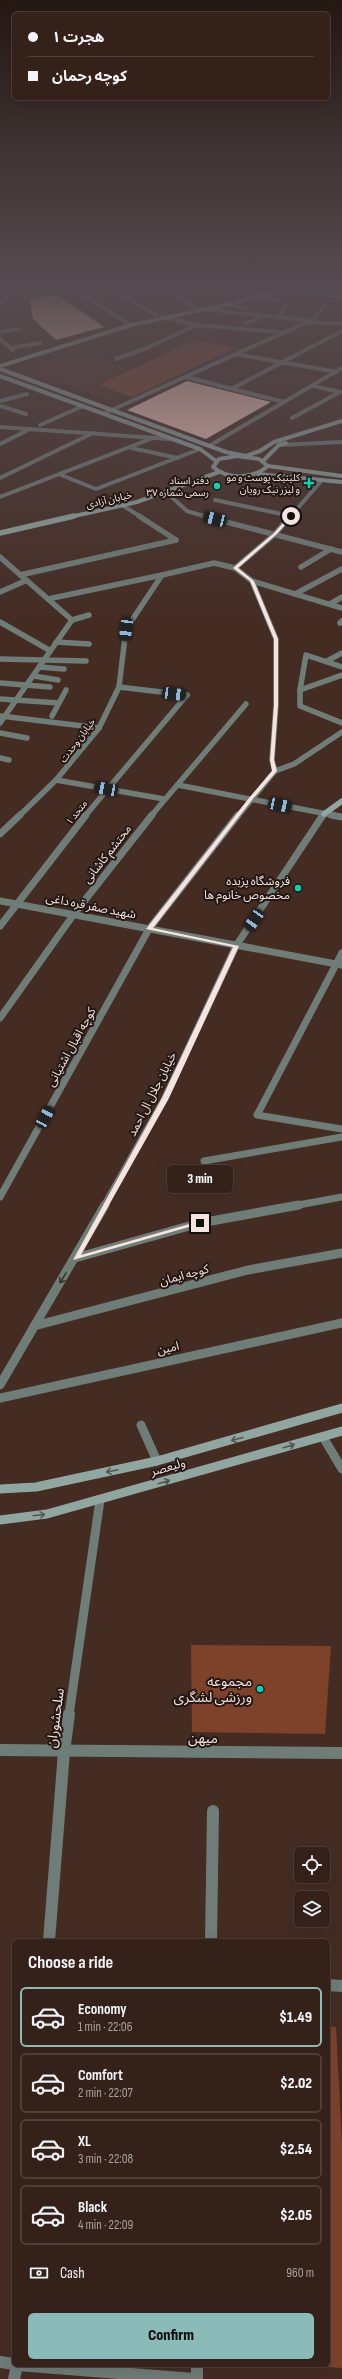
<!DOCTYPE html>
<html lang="en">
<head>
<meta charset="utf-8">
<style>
	body { margin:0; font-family:"Sofia Sans Condensed","Noto Sans Arabic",sans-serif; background:#3b2923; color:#f1f3f6; height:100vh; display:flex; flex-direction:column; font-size:15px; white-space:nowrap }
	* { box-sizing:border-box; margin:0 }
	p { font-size:13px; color:#a9a3a2 }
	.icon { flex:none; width:22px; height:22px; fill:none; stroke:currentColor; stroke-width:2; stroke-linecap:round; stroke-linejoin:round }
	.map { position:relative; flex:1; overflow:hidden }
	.drawer { position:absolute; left:12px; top:1939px; width:318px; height:428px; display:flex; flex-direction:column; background:#33211a; border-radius:6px; box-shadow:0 4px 16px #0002,0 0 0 1px #4e3e39 }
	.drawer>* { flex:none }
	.guide { position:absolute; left:12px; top:12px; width:318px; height:88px; border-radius:6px; box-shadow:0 4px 16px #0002,0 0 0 1px #4e3e39; display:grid; align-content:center; height:88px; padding:0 16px; background:#33211a }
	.buttons { position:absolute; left:294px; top:1847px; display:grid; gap:8px }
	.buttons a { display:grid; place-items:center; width:36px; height:36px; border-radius:6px; background:#33211a; box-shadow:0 4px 16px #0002,0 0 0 1px #4e3e39; font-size:20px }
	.end { position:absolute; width:18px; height:18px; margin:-9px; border:5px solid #f4e3de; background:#111; box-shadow:0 0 0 2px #111 }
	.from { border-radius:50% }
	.bubble { position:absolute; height:28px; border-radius:6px; background:#33211a; box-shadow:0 4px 16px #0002,0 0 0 1px #4e3e39; font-size:13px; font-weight:800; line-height:28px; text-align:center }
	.car { position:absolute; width:12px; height:24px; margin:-12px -6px; border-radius:5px; box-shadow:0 0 3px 1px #0007; background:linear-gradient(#222 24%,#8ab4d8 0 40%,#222 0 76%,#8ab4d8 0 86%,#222 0) }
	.guide b { display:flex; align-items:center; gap:14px; height:38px; font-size:15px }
	.guide b+b { border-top:1px solid #4e3e39 }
	.guide i { width:10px; height:10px; background:#f1f3f6 }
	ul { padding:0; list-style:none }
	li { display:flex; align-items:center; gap:12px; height:60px; margin:0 8px 6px; padding:0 8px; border:2px solid #4e3e39; border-radius:6px }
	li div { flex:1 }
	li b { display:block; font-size:15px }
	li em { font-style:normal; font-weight:800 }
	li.selected { border-color:#8bbbb9 }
	li>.icon { width:36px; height:36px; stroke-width:1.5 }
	h2 { padding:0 16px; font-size:18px; line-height:48px }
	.pay { display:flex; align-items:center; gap:10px; height:44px; padding:0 16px; font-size:15px }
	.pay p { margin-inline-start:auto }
	.action { display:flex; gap:8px; margin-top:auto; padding:8px 16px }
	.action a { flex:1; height:46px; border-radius:6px; background:#8bbbb9; color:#111; font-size:16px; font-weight:800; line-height:46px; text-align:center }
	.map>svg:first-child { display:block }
</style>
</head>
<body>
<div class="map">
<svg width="342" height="2379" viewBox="0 0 342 2379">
	<rect width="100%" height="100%" fill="#442c23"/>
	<!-- built -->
	<polygon fill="#4f3024" points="82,352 127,368 94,384 122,395 111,400 49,380 23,367"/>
	<!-- green -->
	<g fill="#7e422b">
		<polygon points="195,340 235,348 132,397 98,385"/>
		<polygon points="191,1645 331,1646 325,1734 192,1732"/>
		<polygon points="328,2026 336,2027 342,2145 342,2368 300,2365 328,2365"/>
	</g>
	<!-- building -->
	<g fill="#fdd0c0">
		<polygon points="58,295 104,327 56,340 33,319 30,301 45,296"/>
		<polygon points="187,381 271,402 206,439 127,410"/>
	</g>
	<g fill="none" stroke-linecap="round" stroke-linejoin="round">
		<!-- street-far4 -->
		<g stroke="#6f7d79" stroke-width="4">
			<polyline points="61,288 63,294 94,288"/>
			<polyline points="110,288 156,315"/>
			<polyline points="163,288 194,307"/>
			<polyline points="77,291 128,323"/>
			<polyline points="148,291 164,288"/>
			<polyline points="279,291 342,296"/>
			<polyline points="262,295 278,301"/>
			<polyline points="0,302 17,288"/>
			<polyline points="230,304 245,309"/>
			<polyline points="202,309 313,321 324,306"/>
			<polyline points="163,317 196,325 280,332"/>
			<polyline points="278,318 287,304"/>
			<polyline points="246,323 260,318"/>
			<polyline points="0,332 20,329"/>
			<polyline points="0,339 13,350"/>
			<polyline points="10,348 40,343"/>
			<polyline points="235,354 337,372"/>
			<polyline points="116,359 147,348 196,325"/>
			<polyline points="186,377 284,402"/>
			<polyline points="233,388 342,331"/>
			<polyline points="0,401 27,394"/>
			<polyline points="0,406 26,414"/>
			<polyline points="105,413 305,323 342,323"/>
			<polyline points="292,418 340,392 313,386"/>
			<polyline points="40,425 83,406"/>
			<polyline points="0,427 170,439"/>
			<polyline points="0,444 30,429"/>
			<polyline points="279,445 342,442"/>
			<polyline points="209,446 342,368"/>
			<polyline points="131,448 178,458"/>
			<polyline points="61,475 96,489 200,449"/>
			<polyline points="0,478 93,433"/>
			<polyline points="166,492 187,511 207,517"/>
			<polyline points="0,497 153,438"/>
			<polyline points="215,500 291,516"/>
			<polyline points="122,505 141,517"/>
			<polyline points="290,517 322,480"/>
		</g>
		<!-- street-far3 -->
		<g stroke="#6f7d79" stroke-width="5.5">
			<polyline points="139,516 176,540"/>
			<polyline points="203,516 342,552"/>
			<polyline points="290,516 275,534 235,568 252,581 342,608"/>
			<polyline points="0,557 72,620 0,723"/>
			<polyline points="301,567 331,549"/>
			<polyline points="20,575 176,540"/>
			<polyline points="0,592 25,581"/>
			<polyline points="295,594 342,569"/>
			<polyline points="48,599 162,575"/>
			<polyline points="330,604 342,597"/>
			<polyline points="72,620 89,615"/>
			<polyline points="0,622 49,650"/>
			<polyline points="340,623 342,621"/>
			<polyline points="56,642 89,644"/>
			<polyline points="0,659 86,661"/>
			<polyline points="327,661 342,653"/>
			<polyline points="39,667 64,669"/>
			<polyline points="342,667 306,655 300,690 300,706 342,723"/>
			<polyline points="34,676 58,680"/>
			<polyline points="0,683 50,687"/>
			<polyline points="119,687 187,695"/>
			<polyline points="300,690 342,675"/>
			<polyline points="0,699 59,703"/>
			<polyline points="1,716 99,728"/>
			<polyline points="52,716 66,690"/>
			<polyline points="0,733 27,738"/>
			<polyline points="0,758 9,760"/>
			<polyline points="275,771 294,764 342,732"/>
			<polyline points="56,780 164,799"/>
			<polyline points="178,785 337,816"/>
			<polyline points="19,816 56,780 99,728 119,687 126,629 162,575 214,563 235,568"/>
			<polyline points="85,816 187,695"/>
			<polyline points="151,816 246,704"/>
			<polyline points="238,816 275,771 272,760 276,705 276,639 252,581"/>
			<polyline points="323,816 324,814"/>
		</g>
		<!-- street-far2 -->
		<g stroke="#6f7d79" stroke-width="7">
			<polyline points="331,815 342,817"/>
			<polyline points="0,834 20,815"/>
			<polyline points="0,901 342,965"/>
			<polyline points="0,926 86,815"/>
			<polyline points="342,953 257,1115 342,1129"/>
			<polyline points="0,1018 74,914 152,815"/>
			<polyline points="204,1161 342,1137"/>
			<polyline points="0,1197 149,929 238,815"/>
			<polyline points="104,1206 165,1098 236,946 323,815"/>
			<polyline points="293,1206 342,1197"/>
		</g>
		<!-- street-far1 -->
		<g stroke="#6f7d79" stroke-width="9">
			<polyline points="75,1258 200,1223 299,1205"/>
			<polyline points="34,1326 248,1270 342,1253"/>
			<polyline points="0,1385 105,1205"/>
			<polyline points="0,1398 342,1323"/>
			<polyline points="141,1425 157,1461"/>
			<polyline points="323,1437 342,1469"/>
			<polyline points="69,1715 100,1500"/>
		</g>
		<!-- street -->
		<g stroke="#6f7d79" stroke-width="12">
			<polyline points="0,1750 342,1753"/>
			<polyline points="49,1941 64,1752 69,1714"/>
			<polyline points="211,1941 213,1811"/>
			<polyline points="328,1985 342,1986"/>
			<polyline points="0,2362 14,2364"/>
			<polyline points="18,2365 194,2379"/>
			<polyline points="197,2365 197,2379"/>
			<polyline points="14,2379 17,2365"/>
		</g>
		<!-- secondary-far2 -->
		<g stroke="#90a7a1" stroke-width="4">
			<polyline points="0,366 131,325 230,304 290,288"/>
			<polyline points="0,369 226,452 246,456 260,451 274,442 342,421"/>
			<polyline points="0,376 200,449 216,461"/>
			<path d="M237,456L259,459L268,466C253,479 228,480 213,467L219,459Z"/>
			<polyline points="263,461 279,445 286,443"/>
			<polyline points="268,466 342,476"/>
			<polyline points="258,474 342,482"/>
			<polyline points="70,517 137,502 219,472"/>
		</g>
		<!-- secondary-far1 -->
		<g stroke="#90a7a1" stroke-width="5.5">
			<polyline points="0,533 74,516"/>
			<polyline points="324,814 342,801"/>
		</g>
		<!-- secondary -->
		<g stroke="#90a7a1" stroke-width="9">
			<polyline points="0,1489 36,1487 157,1461 342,1408"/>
			<polyline points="0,1520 47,1514 342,1431"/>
		</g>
	</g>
	<!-- one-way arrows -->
	<defs><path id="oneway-shaft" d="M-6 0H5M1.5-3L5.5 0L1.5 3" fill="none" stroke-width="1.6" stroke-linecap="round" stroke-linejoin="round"/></defs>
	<use stroke="#393632" href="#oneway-shaft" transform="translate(63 1278) rotate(121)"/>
	<g stroke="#545853">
		<use href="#oneway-shaft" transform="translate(237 1439) rotate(165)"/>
		<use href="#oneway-shaft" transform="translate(289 1446) rotate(-16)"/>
		<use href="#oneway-shaft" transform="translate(112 1471) rotate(168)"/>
		<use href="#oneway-shaft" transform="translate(164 1482) rotate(-16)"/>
		<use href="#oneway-shaft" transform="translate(39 1515) rotate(-7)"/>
	</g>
	<!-- sky -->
	<linearGradient id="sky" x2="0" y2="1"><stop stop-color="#251813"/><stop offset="0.46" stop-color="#564b50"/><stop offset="1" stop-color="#564b50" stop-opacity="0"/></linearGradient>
	<rect width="342" height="621" fill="url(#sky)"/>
	<!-- route -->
	<polygon fill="#f4e3de" points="290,515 293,516 277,534 238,568 254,581 278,639 278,705 274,760 277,771 252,800 153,928 239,946 169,1098 81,1255 200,1221 203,1223 73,1260 162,1098 233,947 146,929 249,798 272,771 270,760 274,705 274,639 250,581 233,568 274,533"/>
	<!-- markers -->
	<g fill="#05d5b6" stroke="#221713" stroke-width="1.5">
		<path d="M307 477h4v4h4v4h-4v4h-4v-4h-4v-4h4z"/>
		<circle cx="217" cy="486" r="4"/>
		<circle cx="298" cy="888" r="4"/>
		<circle cx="260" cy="1689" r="4"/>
	</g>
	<g text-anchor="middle" stroke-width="4" stroke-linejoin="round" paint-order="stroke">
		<!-- far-poi labels -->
		<g font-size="10" fill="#f4e3de" stroke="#221713" text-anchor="end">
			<text x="300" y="481">کلینیک پوست و مو<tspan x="300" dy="12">و لیزر نیک رویان</tspan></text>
			<text x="209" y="484">دفتر اسناد<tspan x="209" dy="12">رسمی شماره ۳۷</tspan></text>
		</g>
		<!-- far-street labels -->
		<g font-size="10" fill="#f4e3de" stroke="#221713">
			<text transform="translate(109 499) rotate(-13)" y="4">خیابان آزادی</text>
			<text transform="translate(77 740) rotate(-53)" y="4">خیابان وحدت</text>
			<text transform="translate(76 812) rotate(-52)" y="4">متحد ۱</text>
		</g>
		<!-- street labels -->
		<g font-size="12" fill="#f4e3de" stroke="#221713">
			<text transform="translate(107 854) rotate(-52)" y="4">محتشم کاشانی</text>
			<text transform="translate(91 906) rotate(11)" y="4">شهید صفر قره داغی</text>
			<text transform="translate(71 1047) rotate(-61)" y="4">کوچه اقبال اشتیانی</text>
			<text transform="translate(152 1094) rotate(-63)" y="4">خیابان جلال ال احمد</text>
			<text transform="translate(184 1275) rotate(-15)" y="4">کوچه ایمان</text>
			<text transform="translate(168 1348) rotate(-13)" y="4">امین</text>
			<text transform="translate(168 1467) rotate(-16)" y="4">ولیعصر</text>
		</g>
		<!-- poi labels -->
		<g font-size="12" fill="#f4e3de" stroke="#221713" text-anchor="end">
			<text x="290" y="885">فروشگاه پزبده<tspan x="290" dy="14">مخصوص خانوم ها</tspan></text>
		</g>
		<!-- near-poi labels -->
		<g font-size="14" fill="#f4e3de" stroke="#221713" text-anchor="end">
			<text x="252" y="1686">مجموعه<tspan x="252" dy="16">ورزشی لشگری</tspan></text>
		</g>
		<!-- near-street labels -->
		<g font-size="14" fill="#f4e3de" stroke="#221713">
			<text transform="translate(55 1718) rotate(-82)" y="5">سلحشوران</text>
			<text x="203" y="1743">میهن</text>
		</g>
	</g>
</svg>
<div class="buttons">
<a><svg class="icon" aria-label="locate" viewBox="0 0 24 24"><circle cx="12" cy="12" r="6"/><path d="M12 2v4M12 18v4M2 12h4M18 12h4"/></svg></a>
<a><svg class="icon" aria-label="layers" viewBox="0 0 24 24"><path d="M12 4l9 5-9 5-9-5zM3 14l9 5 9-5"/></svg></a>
</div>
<i class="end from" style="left:291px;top:516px"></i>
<i class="end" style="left:200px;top:1223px"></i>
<div class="bubble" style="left:167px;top:1165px;width:66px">3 min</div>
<i class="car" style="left:215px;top:519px;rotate:284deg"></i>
<i class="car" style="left:126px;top:629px;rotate:187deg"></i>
<i class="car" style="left:174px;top:694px;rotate:97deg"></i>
<i class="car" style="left:106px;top:789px;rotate:281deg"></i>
<i class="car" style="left:280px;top:805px;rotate:102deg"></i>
<i class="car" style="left:254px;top:920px;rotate:214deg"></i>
<i class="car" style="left:45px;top:1117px;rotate:29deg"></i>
<div class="guide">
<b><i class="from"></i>هجرت ۱</b>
<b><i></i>کوچه رحمان</b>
</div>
<section class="drawer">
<h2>Choose a ride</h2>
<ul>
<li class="selected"><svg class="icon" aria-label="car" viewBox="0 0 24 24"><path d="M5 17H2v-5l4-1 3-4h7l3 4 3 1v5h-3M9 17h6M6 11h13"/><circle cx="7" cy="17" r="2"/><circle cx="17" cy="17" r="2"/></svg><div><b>Economy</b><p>1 min · 22:06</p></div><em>$1.49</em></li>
<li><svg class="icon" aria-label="car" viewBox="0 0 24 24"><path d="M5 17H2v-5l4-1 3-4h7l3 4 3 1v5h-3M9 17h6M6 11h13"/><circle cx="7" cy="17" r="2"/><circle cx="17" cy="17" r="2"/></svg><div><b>Comfort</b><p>2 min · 22:07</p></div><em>$2.02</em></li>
<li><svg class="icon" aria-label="car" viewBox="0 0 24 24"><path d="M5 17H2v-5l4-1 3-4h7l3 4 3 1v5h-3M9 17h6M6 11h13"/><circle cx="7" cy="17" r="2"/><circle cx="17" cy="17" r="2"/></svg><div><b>XL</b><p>3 min · 22:08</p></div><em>$2.54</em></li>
<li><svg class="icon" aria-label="car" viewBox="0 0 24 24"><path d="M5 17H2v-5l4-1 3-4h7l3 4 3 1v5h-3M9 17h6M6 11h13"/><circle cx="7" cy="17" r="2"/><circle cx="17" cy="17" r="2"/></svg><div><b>Black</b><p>4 min · 22:09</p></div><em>$2.05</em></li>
</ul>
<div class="pay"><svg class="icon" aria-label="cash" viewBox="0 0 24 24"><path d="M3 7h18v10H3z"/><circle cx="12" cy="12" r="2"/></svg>Cash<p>960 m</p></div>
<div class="action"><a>Confirm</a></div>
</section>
</div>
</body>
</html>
